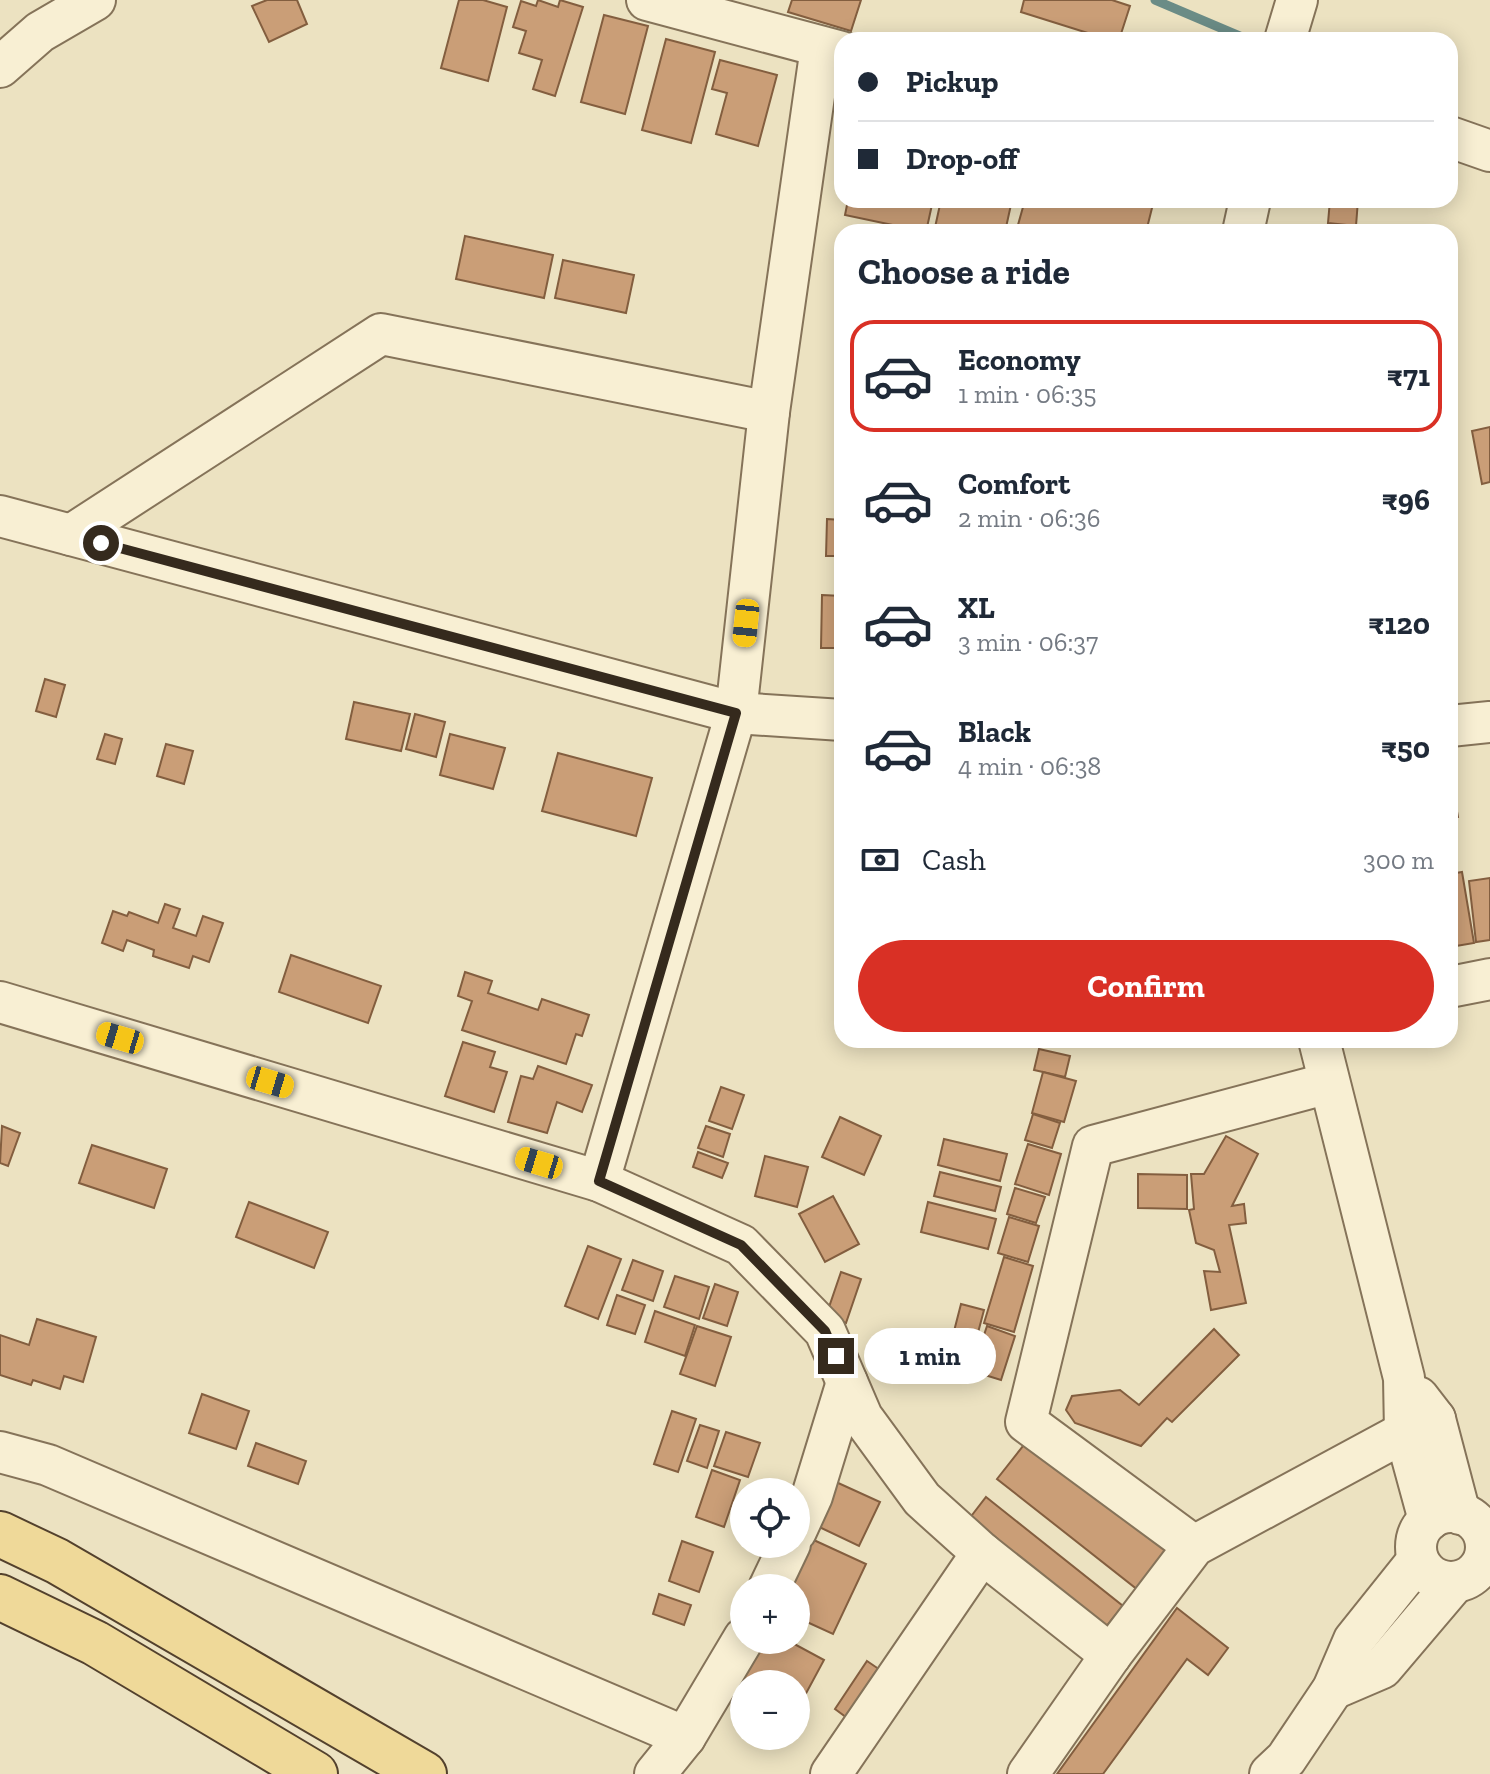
<!DOCTYPE html>
<html lang="en">
<head>
<meta charset="utf-8">
<style>
	body { margin:0; font-family:"Zilla Slab",serif; background:#f2f2f3; color:#1f2937; height:100vh; display:flex; flex-direction:column; font-size:30px; white-space:nowrap }
	* { box-sizing:border-box; margin:0 }
	p { font-size:26px; color:#747a83 }
	.icon { flex:none; width:44px; height:44px; fill:none; stroke:currentColor; stroke-width:2; stroke-linecap:round; stroke-linejoin:round }
	.map { position:relative; flex:1; overflow:hidden }
	.sheet { position:absolute; left:834px; top:224px; width:624px; height:824px; display:flex; flex-direction:column; background:#fff; border-radius:24px; box-shadow:0 4px 20px #0003 }
	.sheet>* { flex:none }
	.guide { position:absolute; left:834px; top:32px; width:624px; height:176px; border-radius:24px; box-shadow:0 4px 20px #0003; display:grid; align-content:center; height:176px; padding:0 24px; background:#fff }
	.buttons { position:absolute; left:730px; top:1478px; display:grid; gap:16px }
	.buttons a { display:grid; place-items:center; width:80px; height:80px; border-radius:50%; background:#fff; box-shadow:0 4px 20px #0003; font-size:40px }
	.end { position:absolute; width:36px; height:36px; margin:-18px; border:10px solid #352a1d; background:#fff; box-shadow:0 0 0 4px #fff }
	.from { border-radius:50% }
	.bubble { position:absolute; height:56px; border-radius:28px; background:#fff; box-shadow:0 4px 20px #0003; font-size:26px; font-weight:800; line-height:56px; text-align:center }
	.car { position:absolute; width:24px; height:48px; margin:-24px -12px; border-radius:10px; box-shadow:0 0 6px 2px #0007; background:linear-gradient(#f5c518 24%,#345 0 40%,#f5c518 0 76%,#345 0 86%,#f5c518 0) }
	.guide b { display:flex; align-items:center; gap:28px; height:76px; font-size:30px }
	.guide b+b { border-top:2px solid #e0e1e3 }
	.guide i { width:20px; height:20px; background:#1f2937 }
	ul { padding:0; list-style:none }
	li { display:flex; align-items:center; gap:24px; height:112px; margin:0 16px 12px; padding:0 8px; border:4px solid transparent; border-radius:24px }
	li div { flex:1 }
	li b { display:block; font-size:30px }
	li em { font-style:normal; font-weight:800 }
	li.on { border-color:#d93025 }
	li>.icon { width:72px; height:72px; stroke-width:1.5 }
	h2 { padding:0 24px; font-size:36px; line-height:96px }
	.pay { display:flex; align-items:center; gap:20px; height:88px; padding:0 24px; font-size:30px }
	.pay p { margin-inline-start:auto }
	.action { display:flex; gap:16px; margin-top:auto; padding:16px 24px }
	.action a { flex:1; height:92px; border-radius:48px; background:#d93025; color:#fff; font-size:32px; font-weight:800; line-height:92px; text-align:center }
	.map>svg:first-child { display:block }
</style>
</head>
<body>
<div class="map">
<svg width="1490" height="1774" viewBox="0 0 1490 1774">
	<rect width="100%" height="100%" fill="#ece2c1"/>
	<g fill="none" stroke-linecap="round" stroke-linejoin="round">
		<!-- stream -->
		<polyline stroke="#6b8c86" stroke-width="9" points="1155,0 1249,40"/>
	</g>
	<!-- building -->
	<g fill="#ca9e77" stroke="#835e3f" stroke-width="2">
		<polygon points="267,0 297,0 307,24 269,42 252,6"/>
		<polygon points="459,0 483,0 507,7 488,81 441,68"/>
		<polygon points="538,0 558,7 560,0 583,7 555,96 533,89 542,60 519,53 526,31 513,27 521,1 536,6"/>
		<polygon points="792,0 861,0 851,31 788,12"/>
		<polygon points="1024,0 1112,0 1130,6 1119,40 1110,40 1021,12"/>
		<polygon points="604,15 648,26 625,114 581,102"/>
		<polygon points="666,39 715,52 691,143 642,130"/>
		<polygon points="720,60 777,75 758,146 716,134 727,93 712,89"/>
		<polygon points="848,200 933,200 926,232 845,215"/>
		<polygon points="941,200 1012,200 1005,232 934,232"/>
		<polygon points="1025,200 1154,200 1146,232 1016,232"/>
		<polygon points="1330,200 1358,200 1356,226 1328,223"/>
		<polygon points="465,236 553,255 544,298 456,279"/>
		<polygon points="563,260 634,275 626,313 555,298"/>
		<polygon points="1490,427 1490,482 1482,484 1472,431"/>
		<polygon points="827,519 842,520 842,556 826,556"/>
		<polygon points="822,595 842,596 842,648 821,648"/>
		<polygon points="45,679 65,685 56,717 36,711"/>
		<polygon points="354,702 410,714 401,751 346,739"/>
		<polygon points="415,714 445,722 436,757 406,749"/>
		<polygon points="105,734 122,739 115,764 97,759"/>
		<polygon points="450,734 505,748 493,789 440,775"/>
		<polygon points="166,744 193,751 184,784 157,776"/>
		<polygon points="558,753 652,778 636,836 542,811"/>
		<polygon points="1450,772 1458,817 1450,819"/>
		<polygon points="1462,872 1474,943 1450,947 1450,874"/>
		<polygon points="1490,878 1490,940 1476,942 1469,881"/>
		<polygon points="165,904 180,909 173,928 196,936 203,916 223,923 209,962 193,956 189,968 153,956 154,950 127,940 123,951 102,943 113,911 127,916 129,912 158,923"/>
		<polygon points="291,955 381,986 368,1023 279,992"/>
		<polygon points="465,972 492,981 488,993 538,1010 542,999 589,1015 582,1036 576,1034 566,1064 462,1030 472,1001 458,996"/>
		<polygon points="463,1042 495,1052 490,1067 507,1072 494,1112 445,1096"/>
		<polygon points="1039,1049 1070,1056 1065,1077 1034,1070"/>
		<polygon points="538,1066 592,1085 582,1112 557,1102 547,1133 508,1122 521,1076 533,1079"/>
		<polygon points="1043,1072 1076,1081 1064,1122 1032,1113"/>
		<polygon points="721,1087 744,1095 732,1129 709,1121"/>
		<polygon points="1033,1114 1060,1123 1052,1148 1025,1140"/>
		<polygon points="840,1117 881,1136 864,1175 822,1157"/>
		<polygon points="2,1126 20,1133 8,1166 0,1163"/>
		<polygon points="706,1126 730,1134 723,1157 698,1148"/>
		<polygon points="1226,1136 1258,1154 1232,1206 1244,1204 1246,1223 1229,1225 1246,1303 1211,1310 1204,1271 1220,1272 1214,1250 1196,1243 1189,1210 1194,1209 1191,1174 1204,1174"/>
		<polygon points="944,1139 1007,1154 1000,1181 938,1165"/>
		<polygon points="1028,1144 1061,1154 1049,1195 1015,1184"/>
		<polygon points="92,1145 167,1169 154,1208 79,1183"/>
		<polygon points="698,1152 728,1163 722,1178 693,1167"/>
		<polygon points="765,1156 808,1167 797,1207 755,1196"/>
		<polygon points="940,1172 1001,1187 995,1211 934,1196"/>
		<polygon points="1138,1174 1187,1175 1187,1209 1138,1208"/>
		<polygon points="1015,1188 1045,1197 1036,1223 1007,1214"/>
		<polygon points="833,1196 859,1244 825,1262 799,1214"/>
		<polygon points="249,1202 328,1232 314,1268 236,1237"/>
		<polygon points="928,1202 996,1219 988,1249 921,1232"/>
		<polygon points="1009,1217 1039,1226 1028,1262 998,1253"/>
		<polygon points="588,1246 621,1259 598,1319 565,1306"/>
		<polygon points="1004,1257 1033,1266 1014,1332 984,1323"/>
		<polygon points="633,1260 663,1271 653,1301 622,1290"/>
		<polygon points="841,1272 861,1279 846,1323 826,1316"/>
		<polygon points="675,1276 709,1287 699,1319 664,1307"/>
		<polygon points="715,1284 738,1292 727,1326 703,1318"/>
		<polygon points="617,1295 645,1305 635,1334 607,1325"/>
		<polygon points="961,1304 984,1310 975,1344 952,1339"/>
		<polygon points="655,1311 695,1325 685,1356 645,1342"/>
		<polygon points="37,1319 96,1337 83,1382 64,1376 60,1389 33,1380 31,1385 0,1375 0,1335 29,1345"/>
		<polygon points="697,1326 731,1337 715,1386 680,1374"/>
		<polygon points="987,1326 1015,1336 1001,1380 972,1371"/>
		<polygon points="1214,1329 1239,1355 1172,1422 1167,1418 1141,1446 1075,1423 1066,1410 1072,1396 1120,1390 1139,1405"/>
		<polygon points="202,1394 249,1411 236,1449 189,1433"/>
		<polygon points="672,1411 696,1419 678,1472 654,1464"/>
		<polygon points="700,1425 719,1431 707,1468 687,1461"/>
		<polygon points="726,1432 760,1443 748,1477 714,1466"/>
		<polygon points="1031,1436 1172,1547 1138,1590 997,1479"/>
		<polygon points="256,1443 306,1461 298,1484 248,1466"/>
		<polygon points="712,1470 740,1480 724,1527 696,1517"/>
		<polygon points="836,1482 880,1502 859,1546 815,1525"/>
		<polygon points="986,1497 1123,1606 1106,1627 969,1519"/>
		<polygon points="805,1536 866,1564 833,1634 796,1617 796,1588 780,1588"/>
		<polygon points="682,1541 713,1552 699,1592 669,1581"/>
		<polygon points="659,1594 691,1605 684,1625 653,1614"/>
		<polygon points="1177,1608 1228,1648 1208,1675 1187,1659 1103,1774 1057,1774"/>
		<polygon points="756,1640 787,1640 824,1660 796,1712 796,1684 744,1684 744,1707 725,1697"/>
		<polygon points="867,1661 886,1674 854,1723 835,1709"/>
	</g>
	<g fill="none" stroke-linecap="round" stroke-linejoin="round">
		<!-- minor casing -->
		<g stroke="#857359" stroke-width="44">
			<g id="minor">
				<polyline points="647,0 842,52"/>
				<polyline points="1285,40 1297,0"/>
				<polyline points="0,67 40,32 95,0"/>
				<polyline points="1450,137 1490,151"/>
				<polyline points="1243,232 1250,200"/>
				<polyline points="0,516 736,713 842,720"/>
				<polyline points="71,535 381,334 769,412"/>
				<polyline points="1450,726 1490,722"/>
				<polyline points="1450,987 1490,979"/>
				<polyline points="0,1002 599,1181 741,1245 825,1331 862,1417 922,1499 982,1553 1111,1655"/>
				<polyline points="1319,1040 1404,1378 1405,1432 1429,1520"/>
				<polyline points="599,1181 736,713 769,412 821,47"/>
				<polyline points="1418,1397 1435,1419 1460,1514"/>
				<polyline points="0,1452 48,1465 685,1737"/>
				<circle cx="1451" cy="1547" r="35"/>
				<polyline points="796,1531 812,1496 847,1382"/>
				<polyline points="1194,1546 1026,1422 1093,1146 1329,1083"/>
				<polyline points="769,1588 790,1544"/>
				<polyline points="1333,1689 1382,1668 1455,1582"/>
				<polyline points="655,1774 685,1737 744,1638"/>
				<polyline points="831,1774 982,1553"/>
				<polyline points="1028,1774 1111,1655 1194,1546 1405,1432 1435,1419"/>
				<polyline points="1270,1774 1286,1759 1333,1689 1354,1640 1418,1560"/>
			</g>
		</g>
		<!-- major casing -->
		<g stroke="#53412d" stroke-width="48">
			<g id="major">
				<polyline points="0,1534 57,1561 424,1774"/>
				<polyline points="0,1597 95,1643 315,1774"/>
			</g>
		</g>
		<!-- minor -->
		<use href="#minor" stroke="#f8efd3" stroke-width="40"/>
		<!-- major -->
		<use href="#major" stroke="#efd999" stroke-width="44"/>
	</g>
	<g fill="none" stroke-linecap="round" stroke-linejoin="round">
		<!-- route -->
		<polyline stroke="#352a1d" stroke-width="10" points="101,543 736,713 599,1181 741,1245 825,1331 836,1356"/>
	</g>
</svg>
<div class="buttons">
<a><svg class="icon" aria-label="locate" viewBox="0 0 24 24"><circle cx="12" cy="12" r="6"/><path d="M12 2v4M12 18v4M2 12h4M18 12h4"/></svg></a>
<a>+</a>
<a>−</a>
</div>
<i class="end from" style="left:101px;top:543px"></i>
<i class="end" style="left:836px;top:1356px"></i>
<div class="bubble" style="left:864px;top:1328px;width:132px">1 min</div>
<i class="car" style="left:746px;top:623px;rotate:186deg"></i>
<i class="car" style="left:120px;top:1038px;rotate:287deg"></i>
<i class="car" style="left:270px;top:1082px;rotate:107deg"></i>
<i class="car" style="left:539px;top:1163px;rotate:287deg"></i>
<div class="guide">
<b><i class="from"></i>Pickup</b>
<b><i></i>Drop-off</b>
</div>
<section class="sheet">
<h2>Choose a ride</h2>
<ul>
<li class="on"><svg class="icon" aria-label="car" viewBox="0 0 24 24"><path d="M5 17H2v-5l4-1 3-4h7l3 4 3 1v5h-3M9 17h6M6 11h13"/><circle cx="7" cy="17" r="2"/><circle cx="17" cy="17" r="2"/></svg><div><b>Economy</b><p>1 min · 06:35</p></div><em>₹71</em></li>
<li><svg class="icon" aria-label="car" viewBox="0 0 24 24"><path d="M5 17H2v-5l4-1 3-4h7l3 4 3 1v5h-3M9 17h6M6 11h13"/><circle cx="7" cy="17" r="2"/><circle cx="17" cy="17" r="2"/></svg><div><b>Comfort</b><p>2 min · 06:36</p></div><em>₹96</em></li>
<li><svg class="icon" aria-label="car" viewBox="0 0 24 24"><path d="M5 17H2v-5l4-1 3-4h7l3 4 3 1v5h-3M9 17h6M6 11h13"/><circle cx="7" cy="17" r="2"/><circle cx="17" cy="17" r="2"/></svg><div><b>XL</b><p>3 min · 06:37</p></div><em>₹120</em></li>
<li><svg class="icon" aria-label="car" viewBox="0 0 24 24"><path d="M5 17H2v-5l4-1 3-4h7l3 4 3 1v5h-3M9 17h6M6 11h13"/><circle cx="7" cy="17" r="2"/><circle cx="17" cy="17" r="2"/></svg><div><b>Black</b><p>4 min · 06:38</p></div><em>₹50</em></li>
</ul>
<div class="pay"><svg class="icon" aria-label="cash" viewBox="0 0 24 24"><path d="M3 7h18v10H3z"/><circle cx="12" cy="12" r="2"/></svg>Cash<p>300 m</p></div>
<div class="action"><a>Confirm</a></div>
</section>
</div>
</body>
</html>
